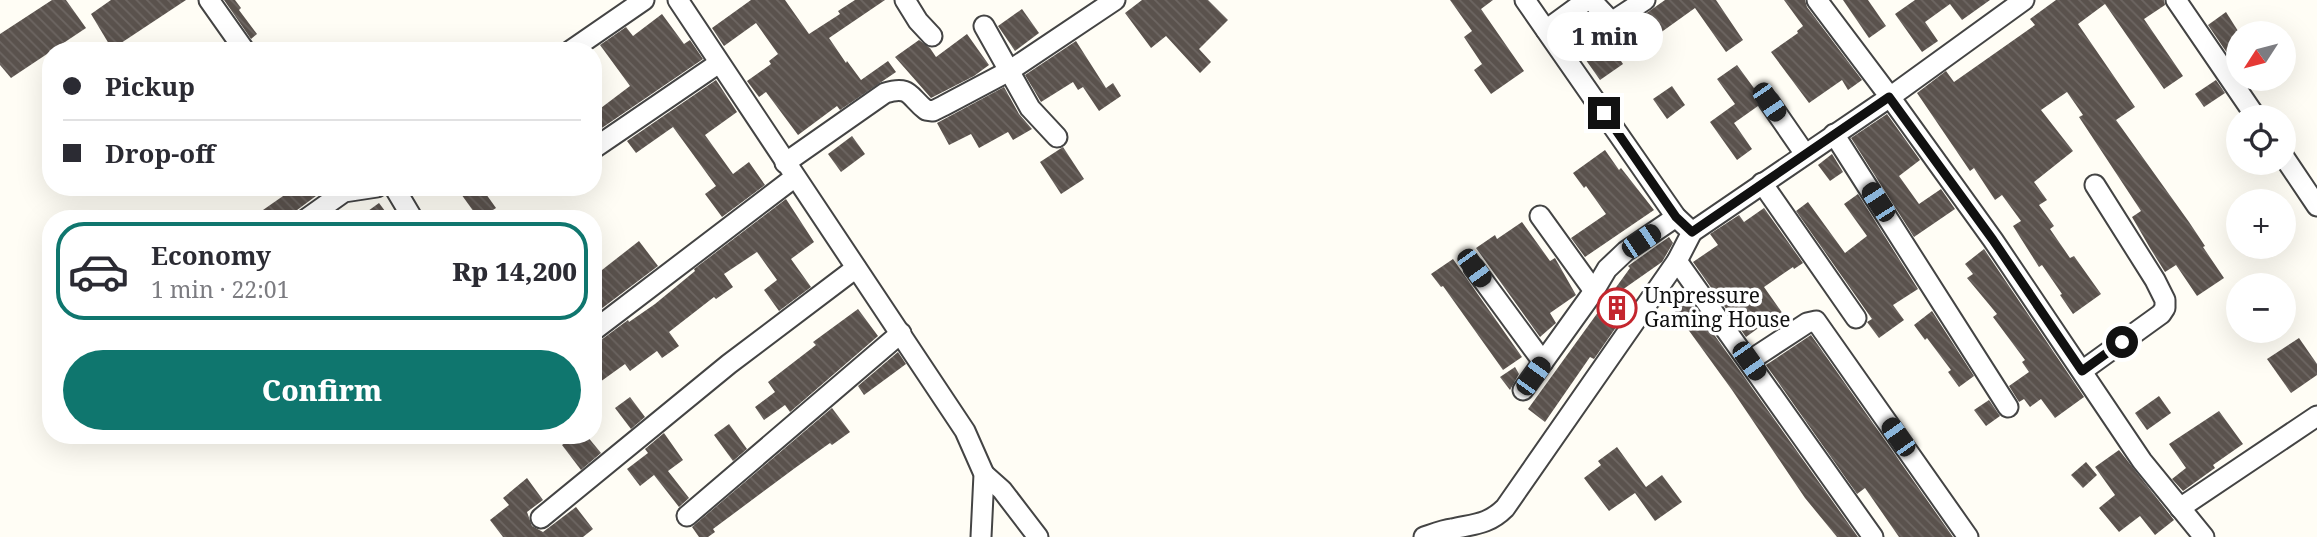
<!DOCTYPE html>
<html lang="en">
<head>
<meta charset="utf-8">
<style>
	body { margin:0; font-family:"Noto Serif",serif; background:#f2f2f3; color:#2b2b33; height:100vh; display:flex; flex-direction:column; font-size:26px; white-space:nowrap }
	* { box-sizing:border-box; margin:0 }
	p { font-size:23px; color:#7c7c81 }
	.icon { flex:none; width:38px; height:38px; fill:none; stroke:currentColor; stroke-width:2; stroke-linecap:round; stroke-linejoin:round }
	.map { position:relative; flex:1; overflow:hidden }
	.drawer { position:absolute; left:42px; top:210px; width:560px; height:234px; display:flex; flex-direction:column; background:#fff; border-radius:28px; box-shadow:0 7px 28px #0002 }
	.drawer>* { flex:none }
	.top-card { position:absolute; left:42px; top:42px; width:560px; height:154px; border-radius:28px; box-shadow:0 7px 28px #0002; display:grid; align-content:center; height:154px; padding:0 21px; background:#fff }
	.needle { width:46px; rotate:234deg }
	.buttons { position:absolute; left:2226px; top:21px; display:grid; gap:14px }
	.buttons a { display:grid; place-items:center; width:70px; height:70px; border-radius:50%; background:#fff; box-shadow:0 7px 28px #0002; font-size:35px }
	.end { position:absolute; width:32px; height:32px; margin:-16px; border:9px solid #111; background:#fff; box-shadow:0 0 0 4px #fff }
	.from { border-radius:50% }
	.bubble { position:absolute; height:49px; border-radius:24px; background:#fff; box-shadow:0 7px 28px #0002; font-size:23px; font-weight:800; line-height:49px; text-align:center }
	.car { position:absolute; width:21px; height:42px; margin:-21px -10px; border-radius:9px; box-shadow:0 0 5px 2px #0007; background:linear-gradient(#222 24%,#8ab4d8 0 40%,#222 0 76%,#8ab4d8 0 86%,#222 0) }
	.top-card b { display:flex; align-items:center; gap:24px; height:66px; font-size:26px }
	.top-card b+b { border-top:2px solid #e1e1e2 }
	.top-card i { width:18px; height:18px; background:#2b2b33 }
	ul { padding:12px 0 0; list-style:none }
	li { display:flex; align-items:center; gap:21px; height:98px; margin:0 14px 10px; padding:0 7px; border:4px solid #e1e1e2; border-radius:28px }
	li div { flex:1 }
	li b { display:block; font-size:26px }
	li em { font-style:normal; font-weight:800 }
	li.on { border-color:#0f766e }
	li>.icon { width:63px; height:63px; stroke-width:1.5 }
	.primary-button { display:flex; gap:14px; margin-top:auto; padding:14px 21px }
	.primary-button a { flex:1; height:80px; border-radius:42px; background:#0f766e; color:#fff; font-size:28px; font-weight:800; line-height:80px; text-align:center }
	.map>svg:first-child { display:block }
</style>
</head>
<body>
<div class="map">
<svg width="2317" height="537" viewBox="0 0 2317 537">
	<defs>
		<pattern id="building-back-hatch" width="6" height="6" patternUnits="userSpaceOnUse" patternTransform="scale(1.75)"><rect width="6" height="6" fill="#5a524d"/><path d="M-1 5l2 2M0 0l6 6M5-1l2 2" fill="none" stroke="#6d6662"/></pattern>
	</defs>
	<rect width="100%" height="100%" fill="#fffdf5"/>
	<!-- building -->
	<g fill="url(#building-back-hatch)">
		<polygon points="52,0 66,0 86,28 11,78 0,65 0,34"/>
		<polygon points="111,0 186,0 112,49 91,14"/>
		<polygon points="224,0 235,0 241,8 239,10 257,34 251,39"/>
		<polygon points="751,0 785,0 809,34 840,14 838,11 855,0 885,0 829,38 846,63 847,61 861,80 888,61 896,72 840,110 837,106 798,135 766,92 759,97 747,81 771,64 769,61 778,54 756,23 724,46 712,28"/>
		<polygon points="1142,0 1208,0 1228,20 1199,49 1211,62 1200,73 1166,36 1151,48 1125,13"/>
		<polygon points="1450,0 1493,0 1481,9 1524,71 1491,94 1474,70 1482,64 1464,37 1472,31"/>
		<polygon points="1665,0 1716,0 1743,40 1726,52 1695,8 1621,61 1623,64 1600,80 1576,46 1574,48 1563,32 1588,15 1607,41"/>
		<polygon points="1784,0 1805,0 1807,7 1862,80 1848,90 1842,80 1809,103 1771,52 1798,33 1797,31 1803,26"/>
		<polygon points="1843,0 1868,0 1886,26 1869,38"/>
		<polygon points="1915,0 1990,0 1962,20 1950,4 1925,22 1938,41 1922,52 1895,14"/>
		<polygon points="2056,0 2164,0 2165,5 2144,19 2183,76 2164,89 2105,4 2078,24 2135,107 2116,120 2189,222 2205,246 2203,247 2224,278 2197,296 2176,265 2165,272 2150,248 2132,217 2141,211 2079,117 2083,115 2067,92 2041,110 2073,151 2034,182 2047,200 2039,205 2054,226 2050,229 2070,258 2074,256 2101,294 2073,314 2060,295 2062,294 2042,265 2039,267 2013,226 2021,221 2002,195 1995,200 1974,168 1970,171 1917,93 1946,71 1954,82 2035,25 2030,19"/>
		<polygon points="1022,9 1039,33 1015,51 998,26"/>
		<polygon points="2226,12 2238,31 2238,69 2208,25"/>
		<polygon points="662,14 684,44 690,40 703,59 593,134 593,114 630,86 600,45 626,27 633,36"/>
		<polygon points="967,34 989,65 974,76 931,98 895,57 919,40 930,48 936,57"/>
		<polygon points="1076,41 1106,88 1113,83 1121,96 1099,111 1083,87 1078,90 1073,82 1041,102 1025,75"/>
		<polygon points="1737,65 1759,95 1758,106 1734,123 1752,149 1737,160 1710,122 1735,104 1717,79"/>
		<polygon points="716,80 737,112 705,135 733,174 749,162 765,185 722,217 705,194 716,186 673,127 636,153 627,141"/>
		<polygon points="2216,80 2225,93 2204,107 2195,94"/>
		<polygon points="1672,86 1685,105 1667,119 1653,99"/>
		<polygon points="1004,87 1019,114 1032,129 1013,140 1008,132 979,148 971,134 949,145 937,123"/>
		<polygon points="1887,114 1920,160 1899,176 1919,204 1941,189 1955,209 1914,237 1851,138"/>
		<polygon points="852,136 865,154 841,172 828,154"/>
		<polygon points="1063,147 1084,179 1061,194 1040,162"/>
		<polygon points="1605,150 1619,170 1621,168 1654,210 1585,257 1571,238 1606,214 1586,186 1584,188 1573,173"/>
		<polygon points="1832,154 1843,172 1830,181 1818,165"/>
		<polygon points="296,187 328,187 285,219 250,219"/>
		<polygon points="456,187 481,187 496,208 479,219"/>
		<polygon points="1858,194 1918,289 1893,305 1904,320 1879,338 1867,322 1872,319 1796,211 1808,202 1845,253 1867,236 1844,204"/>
		<polygon points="786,199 814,242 791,259 811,287 779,311 764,290 777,280 757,252 724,274 733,287 716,299 714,297 669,332 679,346 662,358 657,351 630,371 625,364 600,382 593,373 593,346 628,320 629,322 655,304 695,271 694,269"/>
		<polygon points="379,203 391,219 357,219"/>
		<polygon points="1764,208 1803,263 1794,269 1793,267 1764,287 1788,321 1774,330 1768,321 1746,337 1693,262 1718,245 1710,234 1739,215 1744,222"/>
		<polygon points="1522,222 1550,261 1555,258 1576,295 1550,313 1556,323 1540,337 1476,248 1495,235 1497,239"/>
		<polygon points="1669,237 1673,243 1662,262 1622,290 1635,300 1594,359 1590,357 1545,422 1528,409 1630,268 1628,266"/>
		<polygon points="639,241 658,266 593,315 593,277"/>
		<polygon points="1984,249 2084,397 2055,418 2041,399 2030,407 2024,399 2019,402 2009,386 2029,372 2022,362 2025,360 1993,317 1997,314 1967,278 1973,274 1965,264"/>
		<polygon points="1453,259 1522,357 1503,370 1443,286 1441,287 1431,274"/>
		<polygon points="1681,288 1858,537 1837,537 1805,498 1732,390 1666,299"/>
		<polygon points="858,309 878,336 790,412 785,405 764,420 755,407 775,392 768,382 816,345 813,342"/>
		<polygon points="1932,311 1974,376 1959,387 1948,372 1951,370 1927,338 1925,340 1914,325"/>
		<polygon points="1811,335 1953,537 1899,537 1865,488 1857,494 1766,365"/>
		<polygon points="2299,338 2317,364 2317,375 2291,393 2267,359"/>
		<polygon points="898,352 906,364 864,395 858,386"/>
		<polygon points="1515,367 1519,374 1510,390 1500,377"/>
		<polygon points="2159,396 2171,413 2147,430 2135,413"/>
		<polygon points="630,397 645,417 631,429 615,408"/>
		<polygon points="1989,400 2000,416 1986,426 1974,410"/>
		<polygon points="832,408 850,432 832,445 830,443 795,468 713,529 715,532 708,537 699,537 692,527"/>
		<polygon points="2219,411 2243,444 2213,465 2215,468 2183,491 2172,479 2186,468 2169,444"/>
		<polygon points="729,424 747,449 733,461 714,435"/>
		<polygon points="664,433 683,460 668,471 689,498 679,507 654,475 640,486 627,469 648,453 645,449"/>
		<polygon points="575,436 587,436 601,453 581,470 562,445"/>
		<polygon points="1617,447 1646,487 1662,475 1682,502 1655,521 1635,493 1609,511 1584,478 1601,465 1598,461"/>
		<polygon points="2119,450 2174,520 2155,535 2140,516 2119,532 2099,508 2115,495 2095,467"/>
		<polygon points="2086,462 2097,475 2083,488 2071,475"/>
		<polygon points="527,478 543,500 527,512 532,526 543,532 576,507 593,529 583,537 503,537 490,520 509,505 503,498"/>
	</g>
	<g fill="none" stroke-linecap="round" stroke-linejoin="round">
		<!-- minor casing -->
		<g stroke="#444" stroke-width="23">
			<g id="minor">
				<polyline points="209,0 245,51"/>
				<polyline points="678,0 965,431 984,474 981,537"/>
				<polyline points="905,0 918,21 932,36"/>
				<polyline points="1525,0 1676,217 1692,232 1890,97 1817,0"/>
				<polyline points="1591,0 1609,19 1613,21 1645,0"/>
				<polyline points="2024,0 1890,97 1993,240 2142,461 2204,537"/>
				<polyline points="2176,0 2256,117"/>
				<polyline points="984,26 1030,108 1057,137"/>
				<polyline points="1546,30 1587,0"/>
				<polyline points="570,51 644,0"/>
				<polyline points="1769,102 1805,154"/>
				<polyline points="1834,134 2008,407"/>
				<polyline points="593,149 719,63"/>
				<polyline points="2284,157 2317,206"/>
				<path d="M785,163L885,93C911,85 909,97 926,110L933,111L943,106L1009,71L1115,0"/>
				<polyline points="1762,183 1856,318"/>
				<polyline points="394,187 413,219"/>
				<polyline points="1540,216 1594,291"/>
				<polyline points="306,219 344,192 377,187"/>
				<polyline points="1677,261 1873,537"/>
				<polyline points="1474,268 1543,362"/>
				<polyline points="593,331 795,177"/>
				<polyline points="1749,361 1807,323 1816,321 1968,537"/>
				<polyline points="2082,371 2161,314 2165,308 2165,300 2155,280 2095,185"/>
				<polyline points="1523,390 1594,291 1607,269 1626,251 1676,217"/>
				<polyline points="984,474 1002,490 1038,537"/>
				<polyline points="2180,508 2317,416"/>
				<polyline points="687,516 901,333"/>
				<polyline points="541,518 729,364 856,268"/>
				<path d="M1424,537C1433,534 1443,530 1452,529C1473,524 1488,525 1505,508L1677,261L1692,232"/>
			</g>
		</g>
		<!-- minor -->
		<use href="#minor" stroke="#fff" stroke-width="19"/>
	</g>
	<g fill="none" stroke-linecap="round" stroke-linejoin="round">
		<!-- route -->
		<polyline stroke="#111" stroke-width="9" points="1604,113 1676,217 1692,232 1889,97 1993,240 2082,371 2122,342"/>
	</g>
	<!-- icons -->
	<defs>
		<g id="building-ring" transform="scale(2.0125)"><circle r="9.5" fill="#fff" stroke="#c4262e" stroke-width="1.5"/><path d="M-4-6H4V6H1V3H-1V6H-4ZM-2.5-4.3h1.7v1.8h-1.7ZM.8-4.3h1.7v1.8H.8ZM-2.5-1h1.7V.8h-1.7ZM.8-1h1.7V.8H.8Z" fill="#c4262e"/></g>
	</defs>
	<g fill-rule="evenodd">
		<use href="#building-ring" x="1617" y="308"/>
	</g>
	<g text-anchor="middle" stroke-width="7" stroke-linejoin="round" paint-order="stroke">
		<!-- poi labels -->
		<g font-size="21" fill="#111" stroke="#fff" text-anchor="start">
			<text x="1644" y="303">Unpressure<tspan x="1644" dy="24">Gaming House</tspan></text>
		</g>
	</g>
</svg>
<div class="buttons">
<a><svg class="needle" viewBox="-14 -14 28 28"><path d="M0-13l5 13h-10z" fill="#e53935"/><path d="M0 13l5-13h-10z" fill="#7c7c81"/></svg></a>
<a><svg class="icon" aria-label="locate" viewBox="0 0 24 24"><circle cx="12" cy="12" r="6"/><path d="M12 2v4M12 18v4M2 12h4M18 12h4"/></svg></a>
<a>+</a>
<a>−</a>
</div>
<i class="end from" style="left:2122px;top:342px"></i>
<i class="end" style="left:1604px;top:113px"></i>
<div class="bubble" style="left:1547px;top:12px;width:116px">1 min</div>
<i class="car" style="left:1769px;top:102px;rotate:146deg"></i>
<i class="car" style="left:1878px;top:202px;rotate:327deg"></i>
<i class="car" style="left:1641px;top:241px;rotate:56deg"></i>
<i class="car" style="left:1474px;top:268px;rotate:144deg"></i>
<i class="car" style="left:1749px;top:361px;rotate:145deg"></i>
<i class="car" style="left:1533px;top:376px;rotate:36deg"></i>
<i class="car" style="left:1898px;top:437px;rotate:325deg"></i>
<div class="top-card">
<b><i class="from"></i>Pickup</b>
<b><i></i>Drop-off</b>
</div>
<section class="drawer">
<ul>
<li class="on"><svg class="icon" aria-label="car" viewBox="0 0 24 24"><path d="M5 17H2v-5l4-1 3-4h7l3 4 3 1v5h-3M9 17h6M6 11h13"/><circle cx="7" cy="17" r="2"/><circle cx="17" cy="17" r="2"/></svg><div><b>Economy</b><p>1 min · 22:01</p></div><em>Rp 14,200</em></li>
</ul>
<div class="primary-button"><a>Confirm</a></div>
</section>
</div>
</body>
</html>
